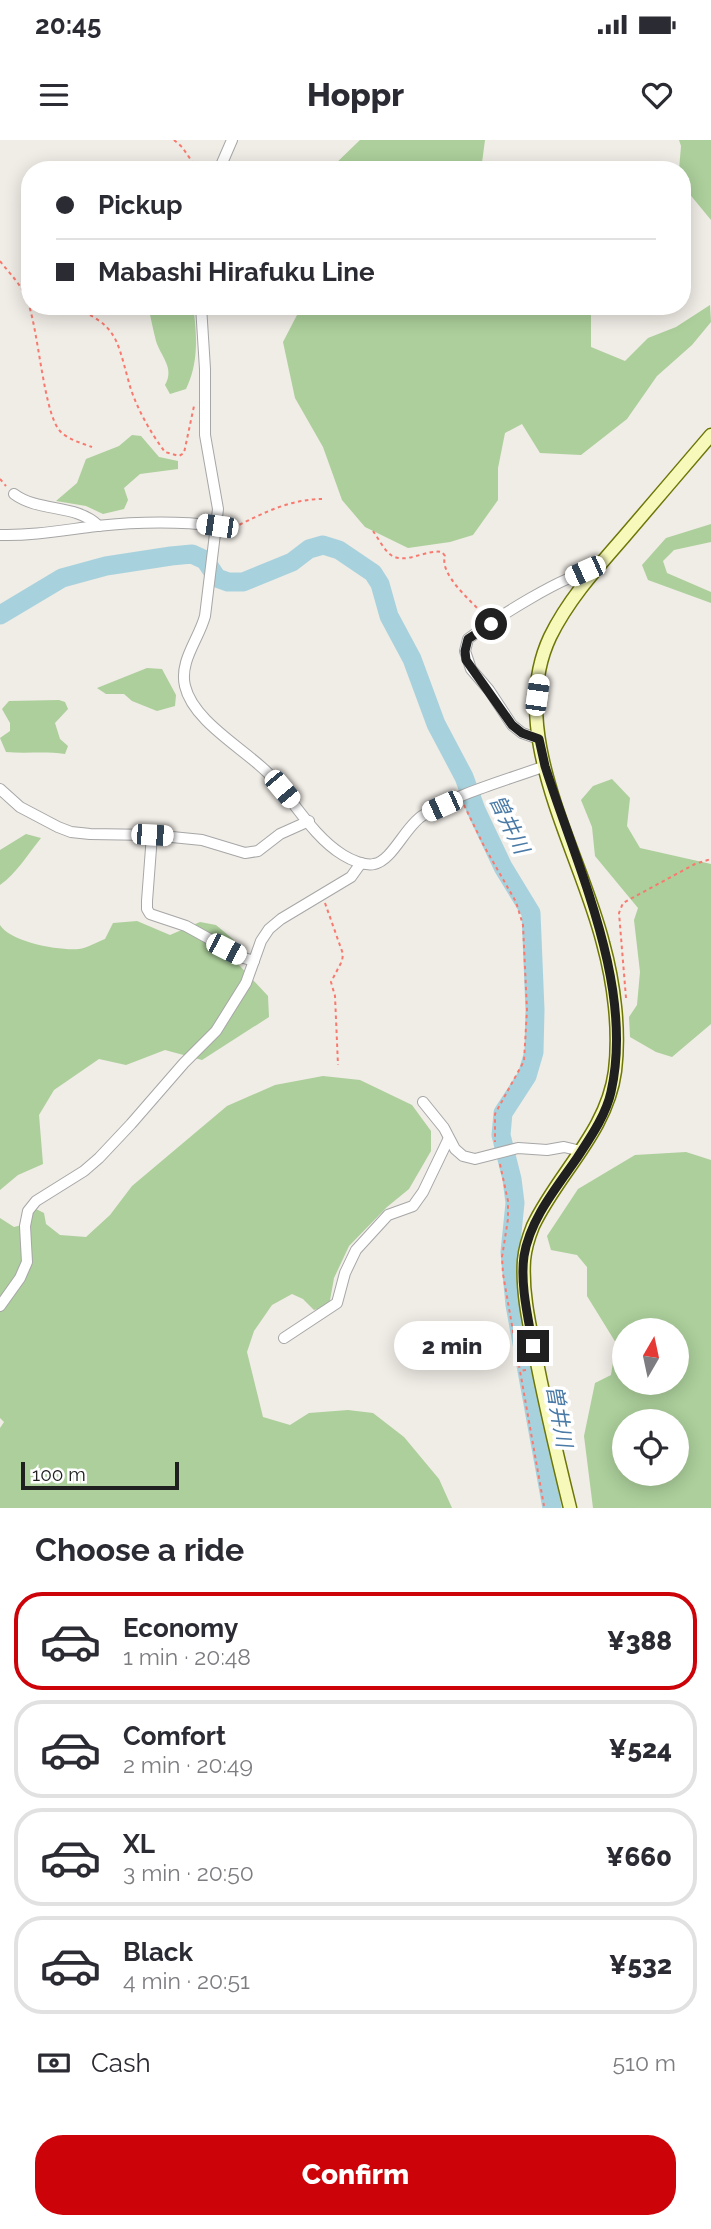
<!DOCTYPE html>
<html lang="en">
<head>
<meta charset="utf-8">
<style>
	body { margin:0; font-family:Raleway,"Noto Sans JP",sans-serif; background:#f7f7f7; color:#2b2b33; height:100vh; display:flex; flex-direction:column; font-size:26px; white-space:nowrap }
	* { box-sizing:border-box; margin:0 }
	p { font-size:23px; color:#7c7c81 }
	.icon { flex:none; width:38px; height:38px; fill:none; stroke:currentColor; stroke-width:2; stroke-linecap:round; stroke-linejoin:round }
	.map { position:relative; height:1368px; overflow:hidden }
	.details { display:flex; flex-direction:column; background:#fff; flex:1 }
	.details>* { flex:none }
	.hud { position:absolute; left:21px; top:21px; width:670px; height:154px; border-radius:28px; box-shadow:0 4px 18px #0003; display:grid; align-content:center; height:154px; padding:0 35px; background:#fff }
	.needle { width:46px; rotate:9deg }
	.controls { position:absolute; left:612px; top:1178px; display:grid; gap:14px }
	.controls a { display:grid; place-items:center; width:77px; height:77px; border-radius:50%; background:#fff; box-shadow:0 4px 18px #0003; font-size:35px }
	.scale { position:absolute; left:21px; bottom:18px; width:158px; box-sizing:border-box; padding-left:7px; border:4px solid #202020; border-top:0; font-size:19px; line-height:24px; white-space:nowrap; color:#202020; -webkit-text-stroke:5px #fff; paint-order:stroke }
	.end { position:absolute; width:32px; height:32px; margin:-16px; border:9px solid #202020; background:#fff; box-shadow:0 0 0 4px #fff }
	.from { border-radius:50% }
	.bubble { position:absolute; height:49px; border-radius:24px; background:#fff; box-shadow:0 4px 18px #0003; font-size:23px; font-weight:800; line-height:49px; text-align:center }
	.car { position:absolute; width:21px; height:42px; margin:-21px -10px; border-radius:9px; box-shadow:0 0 5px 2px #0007; background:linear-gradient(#fff 24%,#345 0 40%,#fff 0 76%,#345 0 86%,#fff 0) }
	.hud b { display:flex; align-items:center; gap:24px; height:66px; font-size:26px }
	.hud b+b { border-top:2px solid #e1e1e2 }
	.hud i { width:18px; height:18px; background:#2b2b33 }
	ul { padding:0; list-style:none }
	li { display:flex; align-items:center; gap:21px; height:98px; margin:0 14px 10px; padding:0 21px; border:4px solid #e1e1e2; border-radius:28px }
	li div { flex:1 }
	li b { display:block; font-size:26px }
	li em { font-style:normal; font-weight:800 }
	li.selected { border-color:#cc0309 }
	li>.icon { width:63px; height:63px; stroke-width:1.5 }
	h2 { padding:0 35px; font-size:32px; line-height:84px }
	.pay { display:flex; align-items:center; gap:18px; height:77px; padding:0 35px; font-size:26px }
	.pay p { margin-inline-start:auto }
	.cta { display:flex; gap:14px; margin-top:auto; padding:14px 35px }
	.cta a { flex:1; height:80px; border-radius:28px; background:#cc0309; color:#fff; font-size:28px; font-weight:800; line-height:80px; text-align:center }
	.status { display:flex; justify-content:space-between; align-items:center; height:49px; padding:0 35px; background:#fff; direction:ltr }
	.status svg { height:19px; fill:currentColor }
	header { display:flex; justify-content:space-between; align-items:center; height:91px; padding:0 35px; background:#fff; font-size:32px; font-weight:800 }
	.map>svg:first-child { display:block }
</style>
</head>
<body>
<div class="status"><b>20:45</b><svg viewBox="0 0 49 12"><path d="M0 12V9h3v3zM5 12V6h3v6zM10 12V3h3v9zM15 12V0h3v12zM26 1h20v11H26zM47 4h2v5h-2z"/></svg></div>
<header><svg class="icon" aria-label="menu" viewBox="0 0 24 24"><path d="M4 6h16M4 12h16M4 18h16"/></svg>Hoppr<svg class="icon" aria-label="heart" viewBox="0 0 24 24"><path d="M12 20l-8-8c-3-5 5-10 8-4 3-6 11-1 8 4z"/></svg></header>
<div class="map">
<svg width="711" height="1368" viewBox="0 0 711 1368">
	<rect width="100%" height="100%" fill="#f0ece6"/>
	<!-- forest -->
	<g fill="#accf9b" fill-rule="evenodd">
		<polygon points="360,0 485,0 481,30 329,30"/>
		<polygon points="679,0 711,0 711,80 683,46 682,30 679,30 681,6"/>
		<polygon points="710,165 711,182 692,205 657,236 627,279 581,315 540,313 522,284 505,293 498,328 498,360 473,395 450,402 408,408 365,387 342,360 323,307 295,258 283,202 297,175 297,166 591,166 591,207 625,221 648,198 676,187"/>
		<path d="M148,166H193C197,194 199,223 186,249L170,254L165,245C175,228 161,217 156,201C153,190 151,178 148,166Z"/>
		<polygon points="132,295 141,296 159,317 178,321 178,329 140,334 124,348 128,360 124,369 103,374 86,366 56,361 77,343 86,319 119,306"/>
		<polygon points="711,384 711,402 674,410 663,421 667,433 711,452 711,463 648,440 642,425 666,398"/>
		<polygon points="147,528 162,529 176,555 175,566 157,571 132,561 124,554 106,554 97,548"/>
		<path d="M59,560L65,562L68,569L55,583L60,599L68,606L65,614C45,611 26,614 6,612L0,598L10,591V583L2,569L9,561Z"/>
		<polygon points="612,639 630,658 627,686 640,708 711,724 711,884 672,917 656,912 630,897 629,877 637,865 640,832 634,780 638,768 595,716 592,687 581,660 593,646"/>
		<path d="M26,694L41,698C28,714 16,734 0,745V710Z"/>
		<path d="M137,781L170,795L200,782L216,785L234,800L239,825L268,856L269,877L202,920L165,910L126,925L99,919L54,950L39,975L43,1024L18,1035L0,1050V785C10,802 60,811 79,809C87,808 97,802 105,799L113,783Z"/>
		<polygon points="323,936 360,940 412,965 431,991 431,1011 409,1049 387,1067 349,1106 334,1138 329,1166 314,1170 303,1159 292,1154 272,1165 254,1191 247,1212 263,1277 290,1285 309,1273 348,1270 373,1273 404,1297 439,1339 452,1368 0,1368 0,1288 4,1282 0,1278 0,1078 14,1087 30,1083 34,1068 44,1073 46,1084 60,1095 86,1097 110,1075 132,1046 227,966 275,945"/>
		<path d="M686,1012L711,1020V1368H593L584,1296L595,1243L611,1235L616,1203L587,1156V1127L577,1115L551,1110L547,1096L578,1049L635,1015ZM625,1190H677V1242H625ZM625,1281H677V1334H625Z"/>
	</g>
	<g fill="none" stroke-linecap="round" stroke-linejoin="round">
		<!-- river -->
		<polyline stroke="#a7d2dd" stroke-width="19" points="0,475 62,438 106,426 171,416 192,414 205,420 217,438 228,442 243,442 292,422 309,409 323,405 339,410 373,433 380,444 389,476 412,519 436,584 464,637 476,670 503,727 531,773 535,870 534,912 527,936 503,973 501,995 512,1039 515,1063 510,1112 515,1165 552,1368"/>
		<!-- minor casing -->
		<g stroke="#a7a7a7" stroke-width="12">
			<g id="minor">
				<polyline points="219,30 232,0"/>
				<path d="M201,166L205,229V295L218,369L205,476C199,499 179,521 185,546C193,581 243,608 268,633C293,659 312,696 343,715C351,720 365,726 374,724C392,721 405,687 422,676C455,654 507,640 545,626"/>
				<path d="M14,354C40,373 75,363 99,386"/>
				<path d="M0,395C33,396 64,390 97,386C136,382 178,381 217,386"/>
				<path d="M539,599L522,593L512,585L489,550L471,529L465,511L468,499C489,483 571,429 594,432"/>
				<polyline points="0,649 20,667 58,687 71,692 90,694 152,695 202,700 245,713 258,711 280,694 309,681"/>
				<polyline points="152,695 147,761 147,769 150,774 186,786 244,818 254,821"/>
				<polyline points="423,962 444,988 455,1009 463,1016 475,1019 518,1008 547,1010 564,1007 581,1011"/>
				<polyline points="0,1166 20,1138 27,1122 25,1086 28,1071 36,1061 84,1031 99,1018 131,984 184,923 216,891 246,843 261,801 269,789 281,779 351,737 361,723"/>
				<polyline points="284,1198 337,1163 345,1133 356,1110 388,1075 413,1066 423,1052 448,1000"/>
			</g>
		</g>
		<!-- secondary casing -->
		<g stroke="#6d7607" stroke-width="15">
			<path id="secondary" d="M570,1368C557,1315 544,1261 534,1207C528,1179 522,1149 524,1120C525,1109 529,1096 533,1086C558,1033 607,992 615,931C620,890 614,843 603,803C580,710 505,593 550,497C568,460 596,429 623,398C652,364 682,329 711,295"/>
		</g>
		<!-- path -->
		<g stroke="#f87a6f" stroke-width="2" stroke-dasharray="3.5 3.5" stroke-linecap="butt">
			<polyline points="174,0 182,7 198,30"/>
			<path d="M0,121C9,133 20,143 26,157C39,186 43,278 62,293C70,300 81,303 92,307"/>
			<polyline points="21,148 30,150"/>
			<path d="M71,166C116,185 116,196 128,239C134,264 150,292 165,312L179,316L184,313L194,266"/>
			<polyline points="0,339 6,346"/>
			<path d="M227,391C257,376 288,359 322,359"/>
			<path d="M373,391C378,398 384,410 391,415C405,425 426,409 442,412L445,416C439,434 471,461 483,474"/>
			<polyline points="464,665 484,706 516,762 523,785 527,870 524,921 495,974 495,1002"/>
			<polyline points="325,763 343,814 342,821 331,842 335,856 338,925"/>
			<polyline points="626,858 619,773 623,763 695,724 711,719"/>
			<polyline points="500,1024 508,1061 508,1079 502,1117 503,1134 520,1231"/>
			<polyline points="526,1230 520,1231 544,1366"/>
		</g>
		<!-- minor -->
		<use href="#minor" stroke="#fff" stroke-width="10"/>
		<!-- secondary -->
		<use href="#secondary" stroke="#f7f9bb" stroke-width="12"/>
	</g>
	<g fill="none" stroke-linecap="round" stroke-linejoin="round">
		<!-- route -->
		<path stroke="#202020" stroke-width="9" d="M491,484L468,499L465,511L466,520L512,585L522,593L539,599L545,626C576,725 635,846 611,952C606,975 590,998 577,1018C557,1047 530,1079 524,1116C520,1144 528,1177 533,1206"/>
	</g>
	<g text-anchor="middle" stroke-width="7" stroke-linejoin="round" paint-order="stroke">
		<!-- water labels -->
		<g font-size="21" font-style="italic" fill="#4a7aa6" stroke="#fff">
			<text transform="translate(509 684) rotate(64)" y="7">曽井川</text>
			<text transform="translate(559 1276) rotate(80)" y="7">曽井川</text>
		</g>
	</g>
</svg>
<div class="controls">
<a><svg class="needle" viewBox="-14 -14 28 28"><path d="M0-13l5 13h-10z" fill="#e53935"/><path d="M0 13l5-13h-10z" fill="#7c7c81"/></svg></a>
<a><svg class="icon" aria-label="locate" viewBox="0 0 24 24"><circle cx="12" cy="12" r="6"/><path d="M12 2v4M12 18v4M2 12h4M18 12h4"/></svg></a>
</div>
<div class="scale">100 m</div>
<i class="end from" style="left:491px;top:484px"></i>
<i class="end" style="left:533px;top:1206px"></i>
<div class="bubble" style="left:394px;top:1181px;width:116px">2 min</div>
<i class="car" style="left:217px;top:386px;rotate:278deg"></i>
<i class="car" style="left:585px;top:431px;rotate:246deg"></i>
<i class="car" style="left:537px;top:555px;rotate:8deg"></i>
<i class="car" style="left:282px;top:649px;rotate:140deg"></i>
<i class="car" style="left:442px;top:666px;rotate:246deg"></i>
<i class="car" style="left:152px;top:695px;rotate:93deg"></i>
<i class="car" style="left:226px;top:809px;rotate:117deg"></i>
<div class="hud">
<b><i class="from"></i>Pickup</b>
<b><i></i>Mabashi Hirafuku Line</b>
</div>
</div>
<section class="details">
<h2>Choose a ride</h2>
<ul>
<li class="selected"><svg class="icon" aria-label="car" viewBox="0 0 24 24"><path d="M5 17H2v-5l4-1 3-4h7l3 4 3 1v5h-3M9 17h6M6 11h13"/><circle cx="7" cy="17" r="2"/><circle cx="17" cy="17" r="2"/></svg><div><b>Economy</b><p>1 min · 20:48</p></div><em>¥388</em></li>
<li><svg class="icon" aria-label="car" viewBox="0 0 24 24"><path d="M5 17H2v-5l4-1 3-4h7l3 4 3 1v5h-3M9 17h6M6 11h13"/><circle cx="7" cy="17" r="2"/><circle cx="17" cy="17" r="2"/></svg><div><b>Comfort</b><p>2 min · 20:49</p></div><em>¥524</em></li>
<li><svg class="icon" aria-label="car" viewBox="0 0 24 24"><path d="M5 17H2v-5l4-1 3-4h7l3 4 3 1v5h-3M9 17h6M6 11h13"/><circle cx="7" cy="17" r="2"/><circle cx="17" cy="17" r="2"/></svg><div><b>XL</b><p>3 min · 20:50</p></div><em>¥660</em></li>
<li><svg class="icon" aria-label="car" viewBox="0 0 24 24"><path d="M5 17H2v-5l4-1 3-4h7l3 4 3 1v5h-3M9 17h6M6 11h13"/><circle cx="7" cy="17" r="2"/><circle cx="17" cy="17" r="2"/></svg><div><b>Black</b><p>4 min · 20:51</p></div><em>¥532</em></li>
</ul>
<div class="pay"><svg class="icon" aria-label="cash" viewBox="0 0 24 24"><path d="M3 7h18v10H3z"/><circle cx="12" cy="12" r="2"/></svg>Cash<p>510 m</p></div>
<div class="cta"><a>Confirm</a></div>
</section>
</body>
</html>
